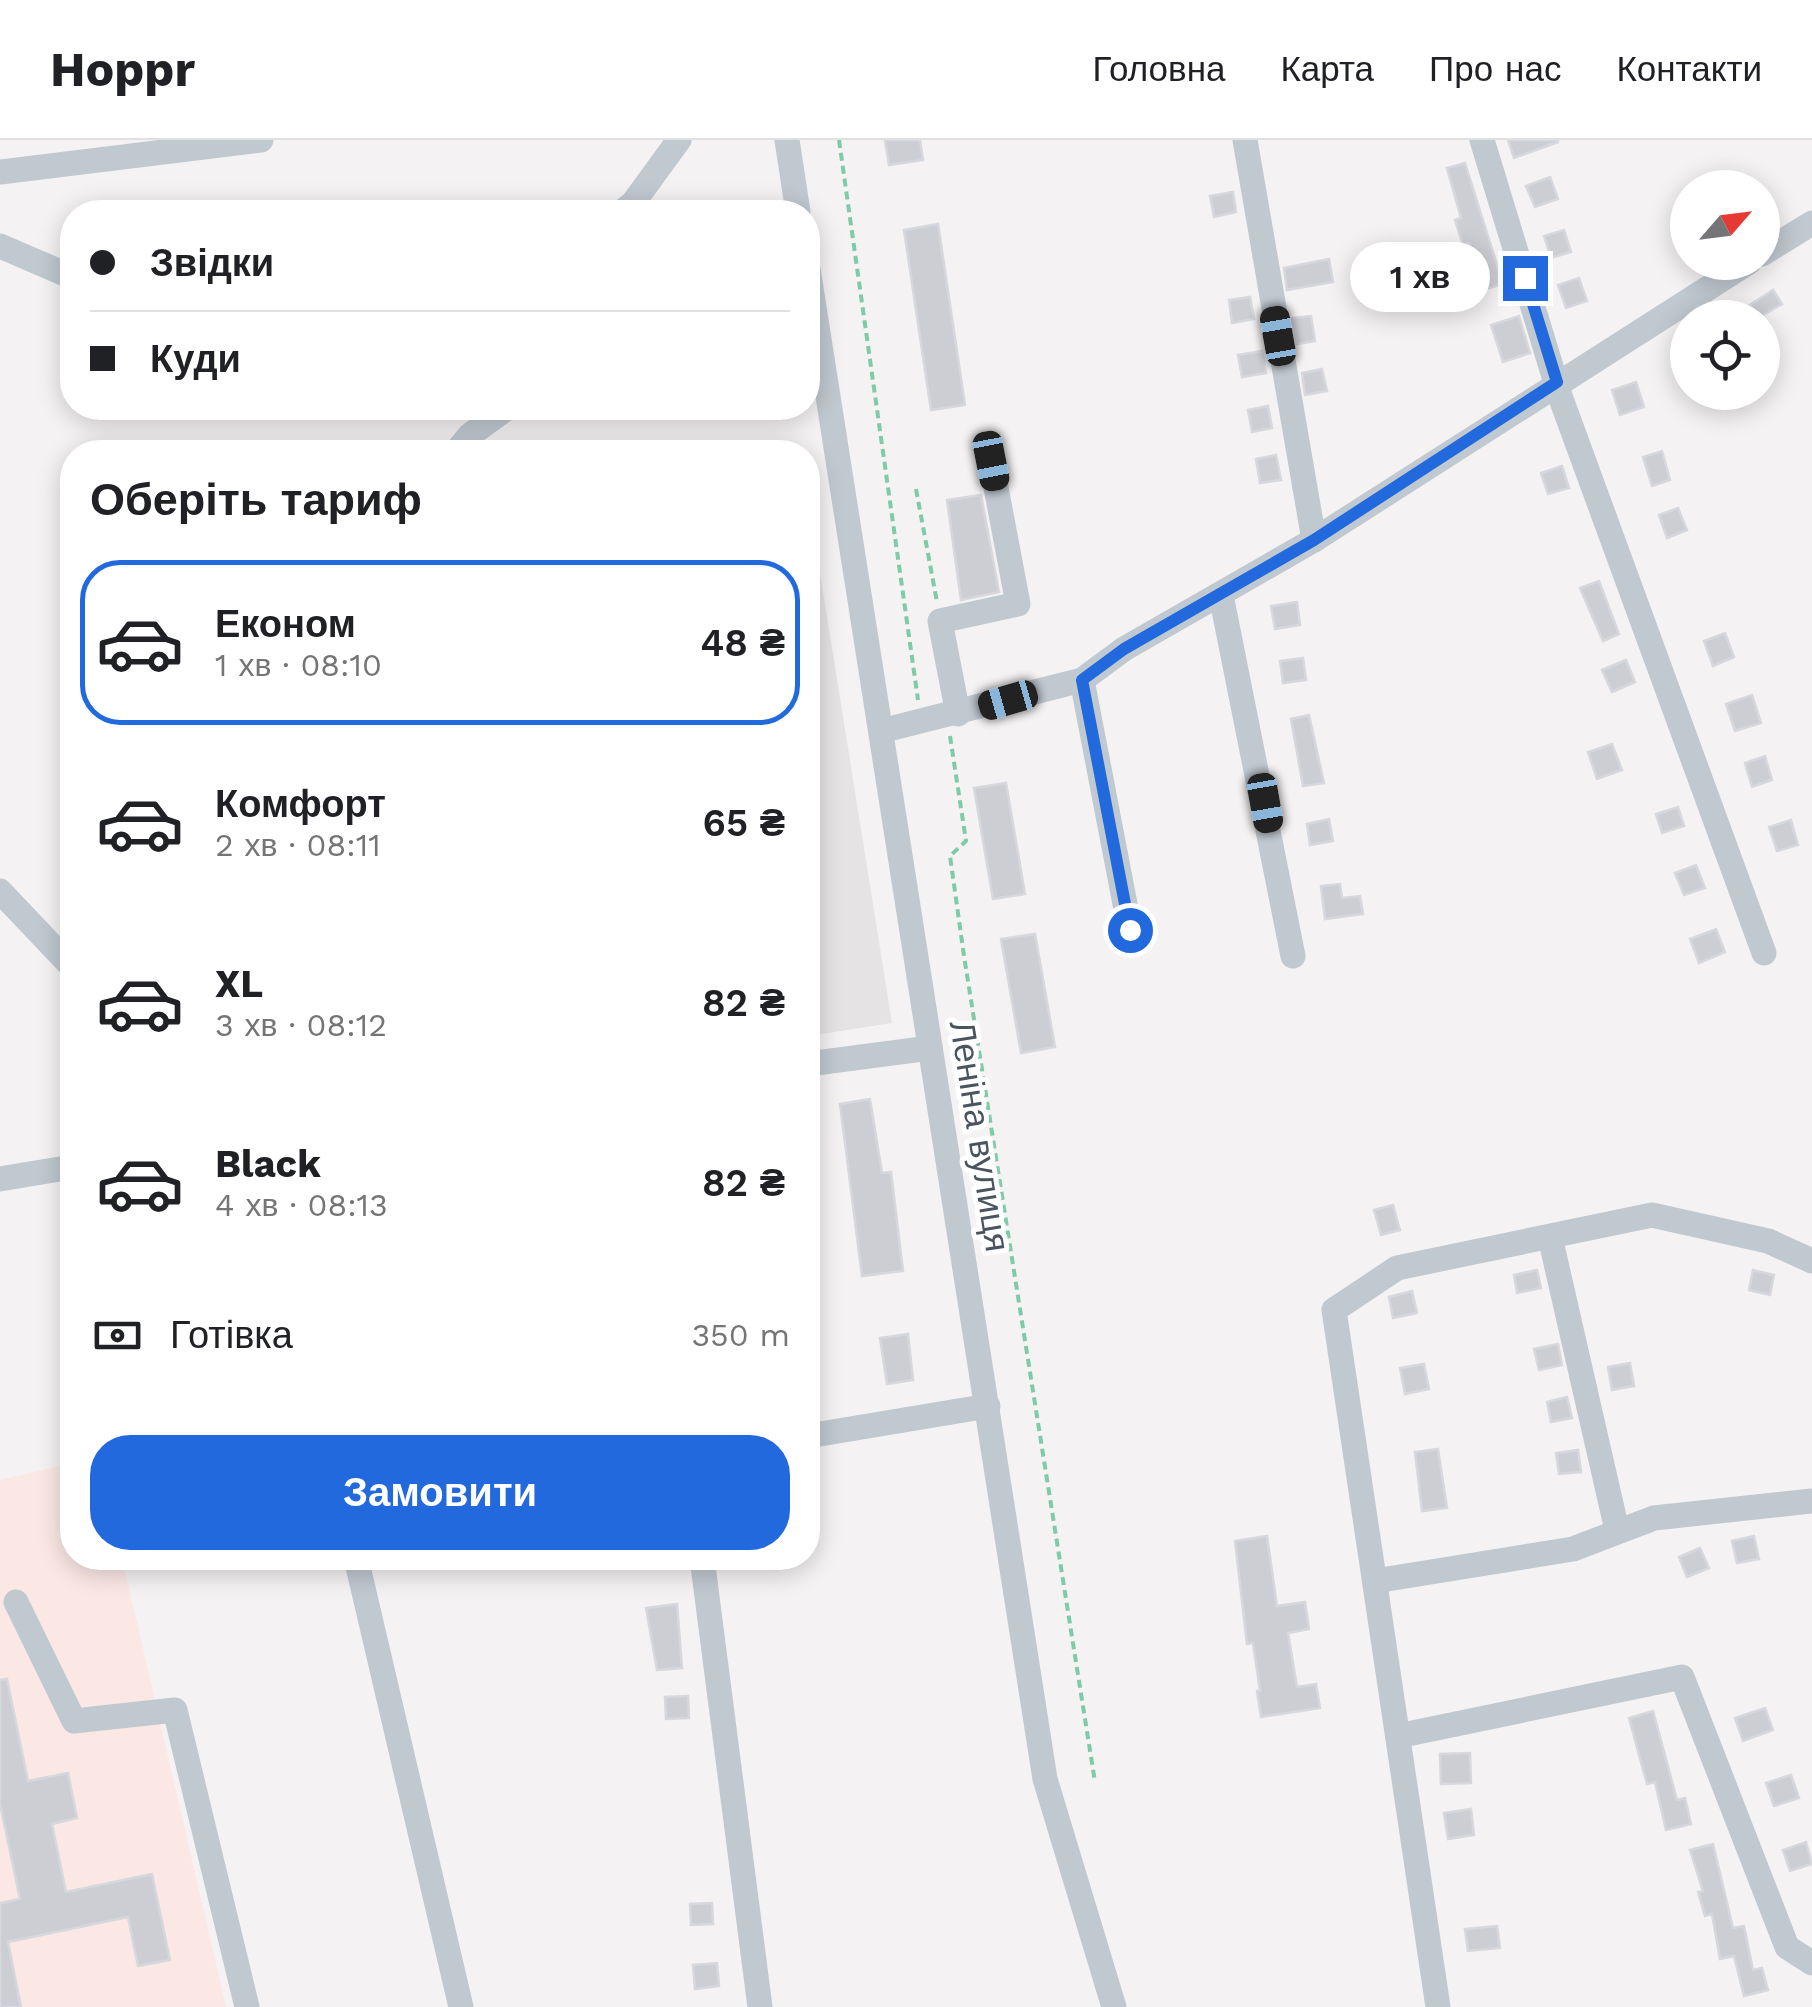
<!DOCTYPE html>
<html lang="uk">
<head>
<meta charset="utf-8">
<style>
	body { margin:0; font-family:"Work Sans",sans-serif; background:#f6f6f6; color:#202124; height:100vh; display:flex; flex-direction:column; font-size:38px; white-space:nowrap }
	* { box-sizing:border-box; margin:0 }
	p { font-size:32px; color:#757577 }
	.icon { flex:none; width:55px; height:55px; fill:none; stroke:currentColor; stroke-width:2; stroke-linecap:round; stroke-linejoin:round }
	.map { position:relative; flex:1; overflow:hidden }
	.drawer { position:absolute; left:60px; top:300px; width:760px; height:1130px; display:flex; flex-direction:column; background:#fff; border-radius:40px; box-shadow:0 5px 25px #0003 }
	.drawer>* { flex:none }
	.top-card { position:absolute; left:60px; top:60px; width:760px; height:220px; border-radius:40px; box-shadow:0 5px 25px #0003; display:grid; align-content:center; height:220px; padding:0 30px; background:#fff }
	.needle { width:65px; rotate:62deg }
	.tools { position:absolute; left:1670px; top:30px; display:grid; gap:20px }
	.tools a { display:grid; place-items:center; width:110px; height:110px; border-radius:50%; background:#fff; box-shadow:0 5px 25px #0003; font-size:50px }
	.end { position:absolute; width:45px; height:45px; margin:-22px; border:12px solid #2269de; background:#fff; box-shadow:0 0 0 5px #fff }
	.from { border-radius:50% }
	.bubble { position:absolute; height:70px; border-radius:35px; background:#fff; box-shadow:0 5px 25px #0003; font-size:32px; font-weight:600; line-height:70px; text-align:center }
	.car { position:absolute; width:30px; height:60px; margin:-30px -15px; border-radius:12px; box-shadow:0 0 8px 2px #0007; background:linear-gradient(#222 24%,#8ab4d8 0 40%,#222 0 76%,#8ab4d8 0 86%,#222 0) }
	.top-card b { display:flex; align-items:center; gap:35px; height:95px; font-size:38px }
	.top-card b+b { border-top:2px solid #e0e0e0 }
	.top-card i { width:25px; height:25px; background:#202124 }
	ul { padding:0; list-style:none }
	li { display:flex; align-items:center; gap:30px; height:165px; margin:0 20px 15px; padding:0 10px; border:5px solid transparent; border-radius:40px }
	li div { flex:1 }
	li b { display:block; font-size:38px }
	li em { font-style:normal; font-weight:600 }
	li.selected { border-color:#2269de }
	li>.icon { width:90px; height:90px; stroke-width:1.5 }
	h2 { padding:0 30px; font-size:45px; line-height:120px }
	.pay { display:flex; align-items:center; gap:25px; height:110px; padding:0 30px; font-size:38px }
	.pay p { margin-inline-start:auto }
	.action { display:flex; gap:20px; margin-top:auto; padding:20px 30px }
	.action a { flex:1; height:115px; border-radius:40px; background:#2269de; color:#fff; font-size:40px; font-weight:600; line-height:115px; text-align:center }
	header { display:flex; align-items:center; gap:60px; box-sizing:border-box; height:140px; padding:0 50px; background:#fff; border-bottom:2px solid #e0e0e0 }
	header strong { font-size:48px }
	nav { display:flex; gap:55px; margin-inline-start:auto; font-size:35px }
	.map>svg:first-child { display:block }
</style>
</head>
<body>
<header>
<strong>Hoppr</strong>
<nav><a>Головна</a><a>Карта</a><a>Про нас</a><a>Контакти</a></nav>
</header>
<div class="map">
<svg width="1812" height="1867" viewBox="0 0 1812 1867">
	<rect width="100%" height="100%" fill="#f4f2f2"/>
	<!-- education -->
	<polygon fill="#e5e3e4" points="808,389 813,389 892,883 808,896"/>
	<!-- medical -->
	<polygon fill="#fbe8e5" points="72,1323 72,1418 122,1418 226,1867 0,1867 0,1340"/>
	<!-- building -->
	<g fill="#ccced4" stroke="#d6d8dd" stroke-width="2.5">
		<polygon points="885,0 920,0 923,20 889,25"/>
		<polygon points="1508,0 1558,0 1558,2 1514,18"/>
		<polygon points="1465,23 1503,144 1483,150 1469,103 1463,105 1455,80 1461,78 1447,28"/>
		<polygon points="1550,37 1558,59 1535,67 1526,46"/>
		<polygon points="1233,52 1236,72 1214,77 1210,56"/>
		<polygon points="938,84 965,265 931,270 904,90"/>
		<polygon points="1564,90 1571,112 1551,118 1544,96"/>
		<polygon points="1329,119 1333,142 1287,150 1284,128"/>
		<polygon points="1579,138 1587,161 1566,168 1558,145"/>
		<polygon points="1773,150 1782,164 1758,178 1750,165"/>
		<polygon points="1250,157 1254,179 1232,183 1229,160"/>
		<polygon points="1311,176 1315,201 1297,204 1292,178"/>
		<polygon points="1519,176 1530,213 1503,222 1491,185"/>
		<polygon points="1262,211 1266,233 1242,237 1238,215"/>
		<polygon points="1322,229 1327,251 1305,255 1302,233"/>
		<polygon points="1636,242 1644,267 1620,275 1612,250"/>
		<polygon points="1268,266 1272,288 1252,292 1248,270"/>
		<polygon points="1662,311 1670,340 1652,346 1643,317"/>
		<polygon points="1276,315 1281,340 1260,343 1256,319"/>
		<polygon points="1562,326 1569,348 1548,354 1541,333"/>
		<polygon points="981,355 999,452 961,460 947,360"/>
		<polygon points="1678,368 1687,390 1667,398 1659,375"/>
		<polygon points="1599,441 1619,494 1603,501 1580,448"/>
		<polygon points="1297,462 1300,485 1275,489 1271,466"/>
		<polygon points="1725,493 1734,517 1713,526 1704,501"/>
		<polygon points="1303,518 1306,540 1283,543 1280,521"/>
		<polygon points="1626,520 1635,542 1612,552 1602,530"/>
		<polygon points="1752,555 1761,583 1735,591 1726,564"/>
		<polygon points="1309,575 1324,643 1303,646 1291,579"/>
		<polygon points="1612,604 1622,630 1597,639 1588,612"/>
		<polygon points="1765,616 1772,640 1752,647 1745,623"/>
		<polygon points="1006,643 1025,754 993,759 974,648"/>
		<polygon points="1678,667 1684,686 1662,693 1656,674"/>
		<polygon points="1329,679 1333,701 1310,705 1307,684"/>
		<polygon points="1791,680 1798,705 1777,711 1769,687"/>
		<polygon points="1696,725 1705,748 1684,755 1675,733"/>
		<polygon points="1340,744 1342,758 1360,756 1363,774 1325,779 1321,746"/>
		<polygon points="1716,789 1725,812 1699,823 1690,799"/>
		<polygon points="1035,794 1055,907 1021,913 1001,799"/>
		<polygon points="870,959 882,1033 891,1032 903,1131 862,1136 840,964"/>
		<polygon points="1393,1065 1400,1090 1381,1095 1374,1070"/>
		<polygon points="1537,1130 1541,1148 1517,1153 1514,1135"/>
		<polygon points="1753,1130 1774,1135 1770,1155 1749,1150"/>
		<polygon points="1412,1151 1417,1173 1393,1178 1389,1157"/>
		<polygon points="908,1194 913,1240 887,1244 880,1198"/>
		<polygon points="1558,1204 1562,1225 1539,1230 1534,1209"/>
		<polygon points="1630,1223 1634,1246 1612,1250 1608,1227"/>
		<polygon points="1424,1224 1429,1249 1405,1254 1400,1228"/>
		<polygon points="1567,1257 1572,1278 1551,1282 1547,1262"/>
		<polygon points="1438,1309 1447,1368 1422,1371 1415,1312"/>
		<polygon points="1578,1310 1581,1332 1559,1334 1556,1313"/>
		<polygon points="1267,1396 1277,1466 1305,1462 1309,1489 1288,1493 1297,1547 1316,1544 1320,1568 1261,1577 1257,1551 1260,1551 1253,1503 1247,1504 1235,1401"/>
		<polygon points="1754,1396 1759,1419 1737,1423 1732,1401"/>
		<polygon points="1700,1408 1709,1428 1687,1437 1679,1417"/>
		<polygon points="677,1464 682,1528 657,1530 646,1468"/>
		<polygon points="7,1539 28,1641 68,1633 77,1678 52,1684 66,1752 152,1734 170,1820 138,1826 128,1777 8,1802 21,1867 0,1867 0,1763 20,1759 0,1664 0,1540"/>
		<polygon points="688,1556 689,1578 666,1579 665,1557"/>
		<polygon points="1765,1568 1773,1590 1743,1601 1735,1578"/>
		<polygon points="1653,1571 1677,1660 1685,1658 1691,1684 1666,1690 1655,1642 1647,1644 1629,1578"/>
		<polygon points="1470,1613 1471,1643 1441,1644 1440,1614"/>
		<polygon points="1791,1635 1799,1658 1774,1666 1766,1643"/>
		<polygon points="1471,1669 1474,1695 1448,1699 1444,1673"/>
		<polygon points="1806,1702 1812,1724 1790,1731 1783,1710"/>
		<polygon points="1713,1704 1733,1788 1744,1786 1753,1830 1762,1828 1768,1850 1744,1856 1734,1816 1720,1819 1712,1774 1705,1776 1698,1752 1703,1751 1690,1710"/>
		<polygon points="712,1763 713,1784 691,1785 690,1764"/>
		<polygon points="1497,1786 1500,1808 1468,1811 1465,1789"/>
		<polygon points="717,1823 719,1846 695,1849 693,1825"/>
	</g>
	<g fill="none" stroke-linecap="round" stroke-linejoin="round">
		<!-- path -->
		<g stroke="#7dcba9" stroke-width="4" stroke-dasharray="8 5" stroke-linecap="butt">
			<polyline points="839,0 918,560"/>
			<polyline points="916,349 937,462"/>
			<polyline points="950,596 966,701 950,716 964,816 1095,1642"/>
		</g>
		<!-- minor -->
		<g stroke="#c0c8d0" stroke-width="25">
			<polyline points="787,0 798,72"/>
			<polyline points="1245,0 1314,400"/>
			<polyline points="1482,0 1560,256 1764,813"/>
			<polyline points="0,32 261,0"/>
			<polyline points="622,72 633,63 679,0"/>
			<polyline points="0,106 72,137"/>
			<polyline points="1762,114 1812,83"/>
			<polyline points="808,129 1045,1639 1114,1867"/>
			<polyline points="456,312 470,295 507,268"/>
			<polyline points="1221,455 1293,816"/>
			<polyline points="1082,540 1130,790"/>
			<polyline points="958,574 940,481 1018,464 991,321"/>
			<polyline points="881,591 1082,540 1124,509 1314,400 1749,122"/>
			<polyline points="0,751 72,827"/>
			<polyline points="808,924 930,908"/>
			<polyline points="0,1039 72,1027"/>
			<polyline points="1550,1097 1617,1390"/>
			<polyline points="808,1296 988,1266"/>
			<polyline points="356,1418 461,1867"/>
			<polyline points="702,1418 760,1867"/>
			<polyline points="1375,1441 1573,1409 1654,1378 1812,1361"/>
			<polyline points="16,1462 74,1581 175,1570 247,1867"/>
			<polyline points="1398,1596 1682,1537 1787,1807 1812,1823"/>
			<polyline points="1438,1867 1334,1170 1397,1128 1652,1075 1768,1101 1812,1121"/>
		</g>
	</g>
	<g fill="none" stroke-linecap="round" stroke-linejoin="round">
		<!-- route -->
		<polyline stroke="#2269de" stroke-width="12" points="1130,790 1082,540 1124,509 1314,400 1557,242 1525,138"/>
	</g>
	<g text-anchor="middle" stroke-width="10" stroke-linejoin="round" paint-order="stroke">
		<!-- street labels -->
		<g font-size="35" fill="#4a545f" stroke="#fff">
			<text transform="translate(980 996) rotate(81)" y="12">Леніна вулиця</text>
		</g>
	</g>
</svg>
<div class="tools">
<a><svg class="needle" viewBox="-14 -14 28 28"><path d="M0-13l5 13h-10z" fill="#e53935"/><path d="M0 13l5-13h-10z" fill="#757577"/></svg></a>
<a><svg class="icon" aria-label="locate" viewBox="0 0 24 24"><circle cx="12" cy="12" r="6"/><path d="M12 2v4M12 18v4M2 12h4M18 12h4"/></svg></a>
</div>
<i class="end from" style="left:1130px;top:790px"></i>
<i class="end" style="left:1525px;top:138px"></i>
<div class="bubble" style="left:1350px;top:102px;width:140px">1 хв</div>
<i class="car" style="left:1278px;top:196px;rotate:350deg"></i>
<i class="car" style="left:991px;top:321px;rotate:169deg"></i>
<i class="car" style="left:1008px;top:560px;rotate:254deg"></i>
<i class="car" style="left:1265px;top:663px;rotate:170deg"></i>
<div class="top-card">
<b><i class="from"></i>Звідки</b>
<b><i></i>Куди</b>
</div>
<section class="drawer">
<h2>Оберіть тариф</h2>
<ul>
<li class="selected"><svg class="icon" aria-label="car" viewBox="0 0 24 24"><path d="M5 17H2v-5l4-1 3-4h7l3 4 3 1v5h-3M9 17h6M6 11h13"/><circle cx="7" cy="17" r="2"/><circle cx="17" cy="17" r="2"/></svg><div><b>Економ</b><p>1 хв · 08:10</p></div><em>48 ₴</em></li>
<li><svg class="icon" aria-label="car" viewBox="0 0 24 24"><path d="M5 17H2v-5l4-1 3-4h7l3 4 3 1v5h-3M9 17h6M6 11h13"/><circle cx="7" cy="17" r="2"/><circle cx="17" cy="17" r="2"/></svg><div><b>Комфорт</b><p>2 хв · 08:11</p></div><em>65 ₴</em></li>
<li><svg class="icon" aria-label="car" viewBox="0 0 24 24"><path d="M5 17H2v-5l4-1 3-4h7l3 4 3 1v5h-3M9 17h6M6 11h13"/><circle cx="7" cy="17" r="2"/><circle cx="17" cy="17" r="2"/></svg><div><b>XL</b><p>3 хв · 08:12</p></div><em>82 ₴</em></li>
<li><svg class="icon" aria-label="car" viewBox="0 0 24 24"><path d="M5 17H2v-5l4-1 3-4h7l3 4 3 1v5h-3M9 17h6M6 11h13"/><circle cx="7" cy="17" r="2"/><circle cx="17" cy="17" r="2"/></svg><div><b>Black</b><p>4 хв · 08:13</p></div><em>82 ₴</em></li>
</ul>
<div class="pay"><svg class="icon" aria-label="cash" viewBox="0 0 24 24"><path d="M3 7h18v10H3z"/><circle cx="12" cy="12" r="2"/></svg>Готівка<p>350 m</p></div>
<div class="action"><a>Замовити</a></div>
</section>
</div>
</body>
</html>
